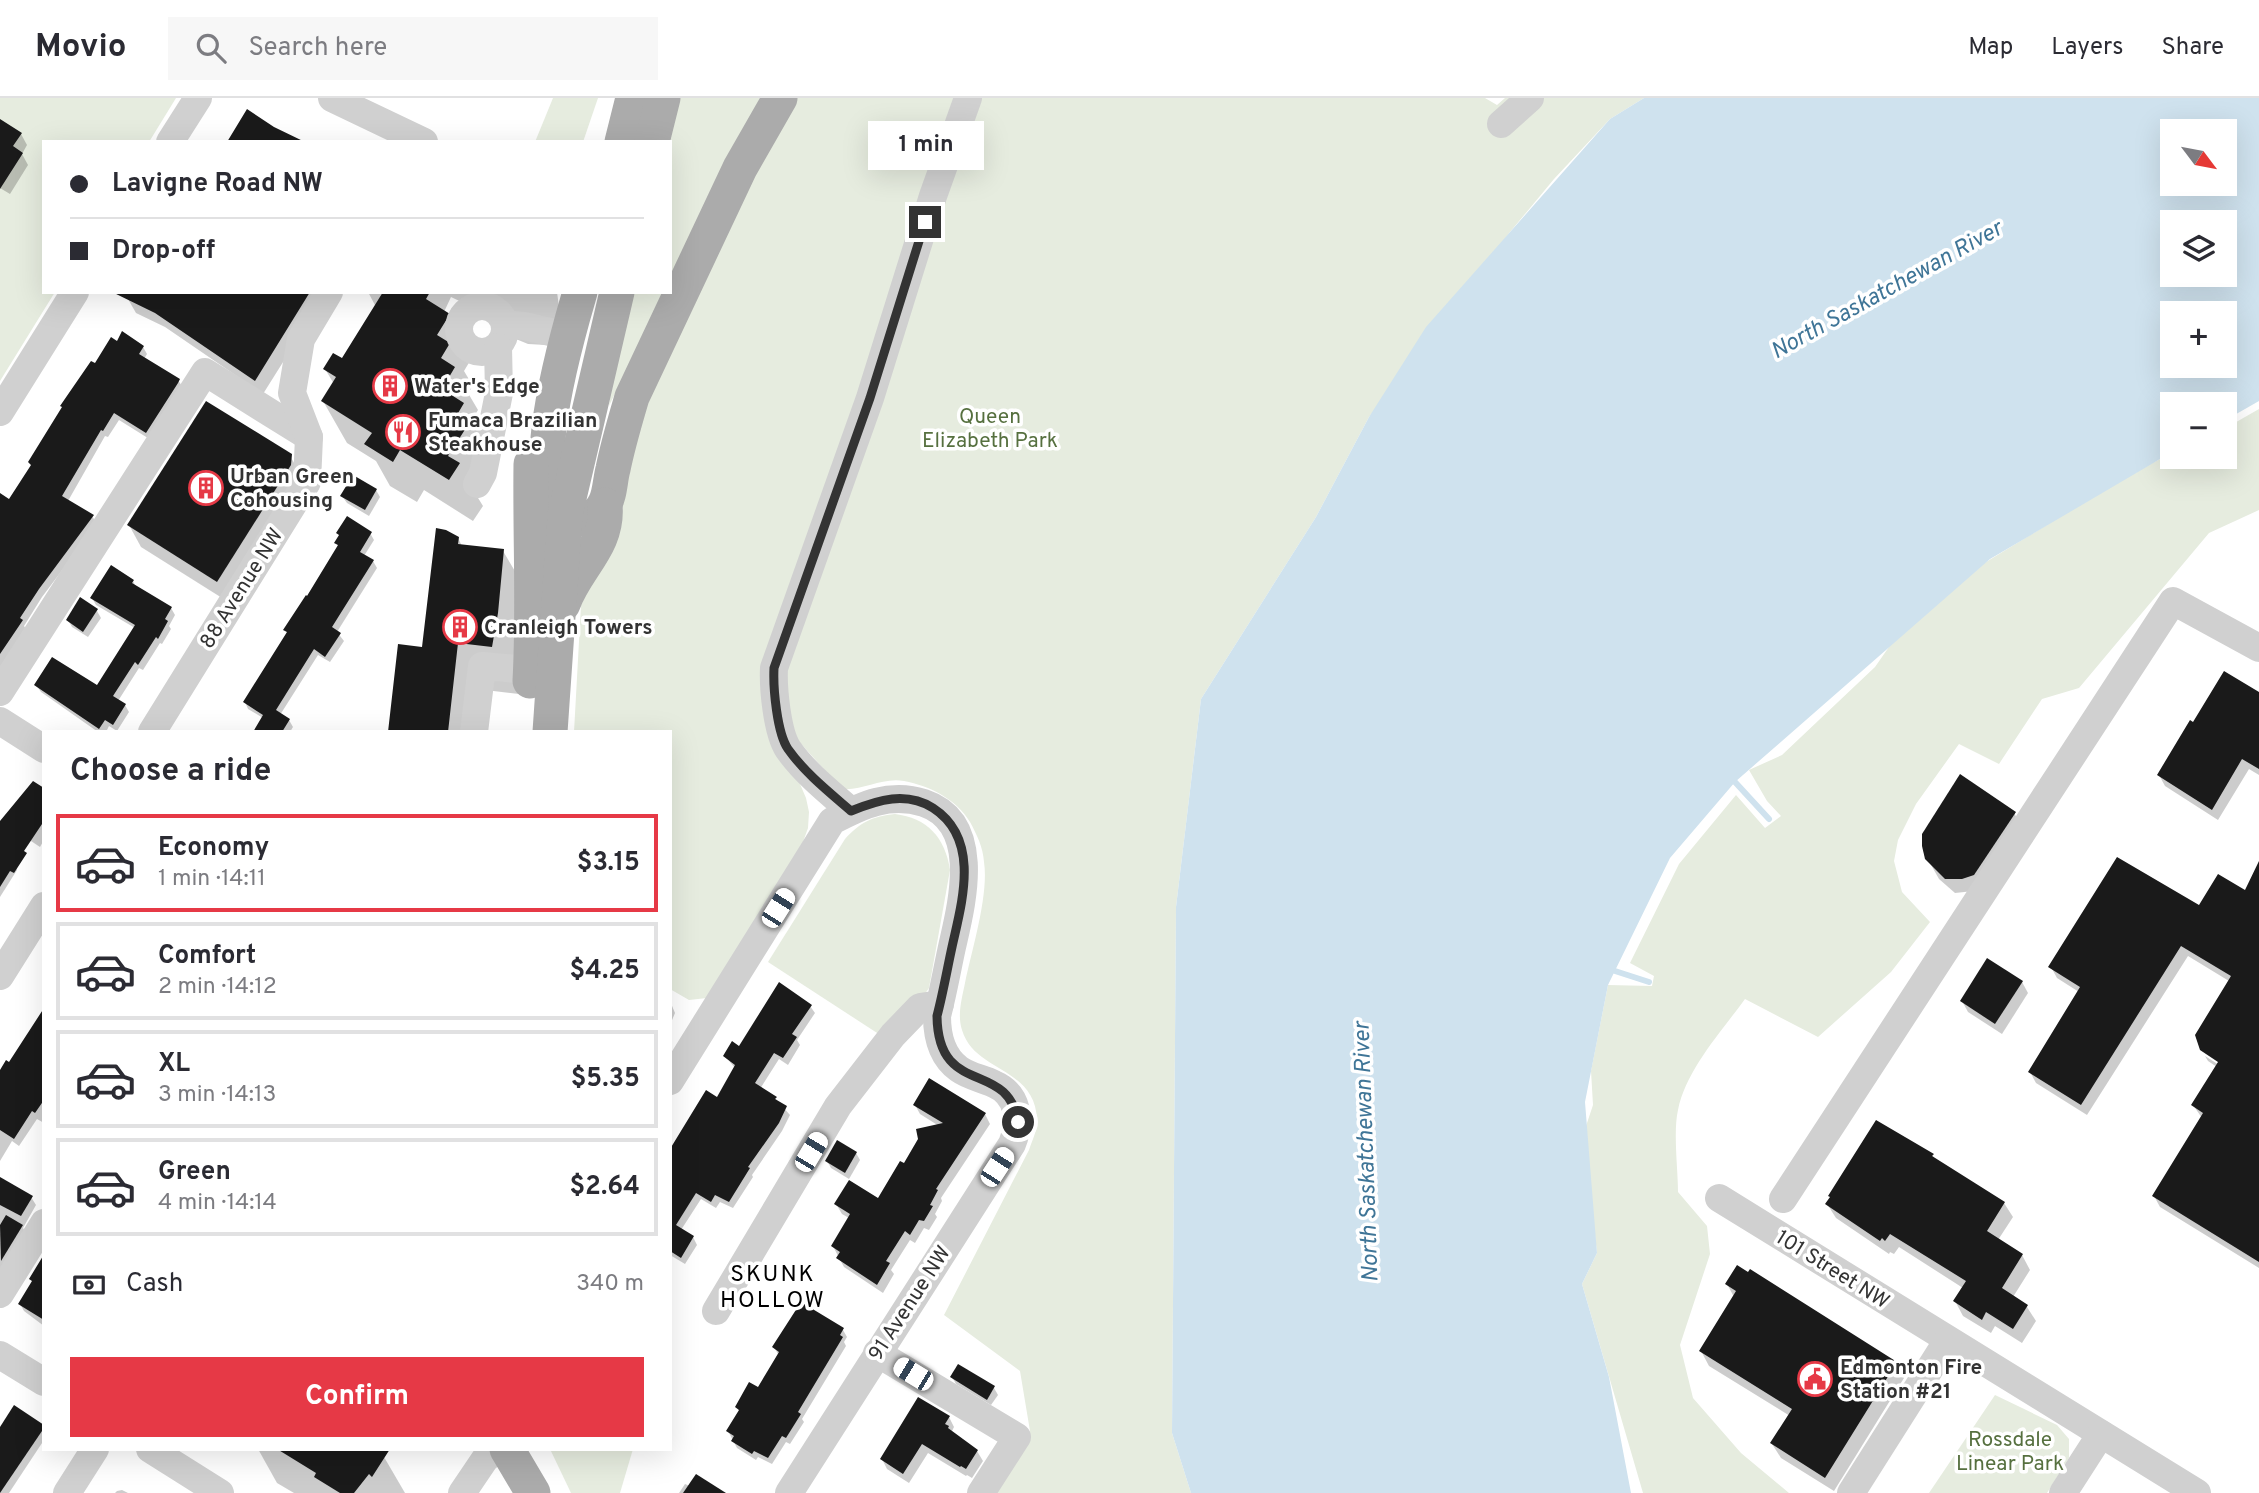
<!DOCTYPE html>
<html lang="en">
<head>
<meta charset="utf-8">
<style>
	body { margin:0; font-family:Overpass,sans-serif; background:#f7f7f7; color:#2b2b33; height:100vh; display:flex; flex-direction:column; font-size:26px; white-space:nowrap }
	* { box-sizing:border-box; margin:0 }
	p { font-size:23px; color:#7c7c81 }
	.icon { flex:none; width:38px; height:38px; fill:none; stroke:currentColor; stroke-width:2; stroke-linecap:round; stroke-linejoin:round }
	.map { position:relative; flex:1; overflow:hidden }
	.details { position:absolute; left:42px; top:632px; width:630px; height:721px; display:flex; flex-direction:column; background:#fff; border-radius:0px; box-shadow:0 7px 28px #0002 }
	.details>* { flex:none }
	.guide { position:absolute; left:42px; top:42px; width:630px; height:154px; border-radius:0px; box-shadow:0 7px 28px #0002; display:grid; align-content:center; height:154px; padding:0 28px; background:#fff }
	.needle { width:46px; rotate:122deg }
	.buttons { position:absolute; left:2160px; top:21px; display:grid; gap:14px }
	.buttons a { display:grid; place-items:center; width:77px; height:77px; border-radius:0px; background:#fff; box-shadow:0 7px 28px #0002; font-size:35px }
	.end { position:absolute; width:32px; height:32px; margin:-16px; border:9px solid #333; background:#fff; box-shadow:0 0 0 4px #fff }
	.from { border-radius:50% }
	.bubble { position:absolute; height:49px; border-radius:0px; background:#fff; box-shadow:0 7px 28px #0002; font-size:23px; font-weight:700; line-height:49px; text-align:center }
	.car { position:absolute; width:21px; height:42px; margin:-21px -10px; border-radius:9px; box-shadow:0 0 5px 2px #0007; background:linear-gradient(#fff 24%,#345 0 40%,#fff 0 76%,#345 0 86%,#fff 0) }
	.guide b { display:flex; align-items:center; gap:24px; height:66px; font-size:26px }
	.guide b+b { border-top:2px solid #e1e1e2 }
	.guide i { width:18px; height:18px; background:#2b2b33 }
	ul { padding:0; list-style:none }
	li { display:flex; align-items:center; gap:21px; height:98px; margin:0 14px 10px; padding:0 14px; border:4px solid #e1e1e2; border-radius:0px }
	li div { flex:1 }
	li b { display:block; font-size:26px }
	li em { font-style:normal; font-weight:700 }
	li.active { border-color:#e63946 }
	li>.icon { width:63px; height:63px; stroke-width:1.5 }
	h2 { padding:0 28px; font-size:32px; line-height:84px }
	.pay { display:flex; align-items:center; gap:18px; height:77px; padding:0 28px; font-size:26px }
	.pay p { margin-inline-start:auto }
	.primary-button { display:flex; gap:14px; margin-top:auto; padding:14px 28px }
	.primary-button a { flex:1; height:80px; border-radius:0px; background:#e63946; color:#fff; font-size:28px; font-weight:700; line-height:80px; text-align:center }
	header { display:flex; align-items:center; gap:42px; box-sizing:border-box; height:98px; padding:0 35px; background:#fff; border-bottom:2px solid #e1e1e2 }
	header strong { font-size:33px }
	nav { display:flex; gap:38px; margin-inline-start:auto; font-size:24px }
	.search { width:490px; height:63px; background:#f7f7f7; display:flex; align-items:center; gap:18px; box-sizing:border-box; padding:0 24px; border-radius:0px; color:#7c7c81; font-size:26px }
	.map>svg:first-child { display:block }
</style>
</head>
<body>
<header>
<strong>Movio</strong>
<div class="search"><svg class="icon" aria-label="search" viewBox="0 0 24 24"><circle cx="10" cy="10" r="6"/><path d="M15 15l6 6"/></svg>Search here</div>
<nav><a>Map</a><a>Layers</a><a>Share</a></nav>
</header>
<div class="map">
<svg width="2259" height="1395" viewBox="0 0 2259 1395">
	<rect width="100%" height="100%" fill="#fff"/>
	<!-- green -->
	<g fill="#e6ecdf">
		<polygon points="0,0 176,0 149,44 44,44 44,194 55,194 0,283"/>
		<polygon points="553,0 598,0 583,44 535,44"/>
		<polygon points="679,0 760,0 670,180 670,44 665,44"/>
		<path d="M790,0H1485L1497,7L1505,0H1644L1610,21L1554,81L1510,134L1369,319L1316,419L1201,601L1176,809L1172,1335L1191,1395H989L1030,1333L1020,1273L944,1217L1029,1052C1032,1043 1038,1031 1037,1022C1035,968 975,975 962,932C957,917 962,900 965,885C972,851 989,797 984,764C983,749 977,737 970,724C956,701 930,688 904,683C882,679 863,693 842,691L793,637L800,686L806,700L809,714L808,730L803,744L707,900L689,902L670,891V634H574L581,507L621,423L627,373L642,313Z"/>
		<polygon points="629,194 664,194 609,308 615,250"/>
		<path d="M2259,311V412L2209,435L2079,590L2042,601L1999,666L1959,646L1916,706L1898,742L1894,763L1902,794L1930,824L1891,874L1818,939L1745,901C1721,934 1686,972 1678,1012C1673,1034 1678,1071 1678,1094L1707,1128L1710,1156L1680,1247L1693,1300L1741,1355L1789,1395H1643L1582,1186L1597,1155L1587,1068L1586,1028L1593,1007L1591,973L1608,887L1652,888L1654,878L1630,865L1679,766L1736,697L1765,730L1781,718L1767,703L1749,672L1782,657L1875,569L1898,536L1968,475L2127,378L2172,355V359H2224V331Z"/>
		<path d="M895,716C927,720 945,739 950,772L929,890L891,944L768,864L845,741C859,725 873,718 895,716Z"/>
		<polygon points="1995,1297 2057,1327 2069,1341 2069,1360 2047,1395 1929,1395"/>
		<polygon points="550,1351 633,1351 620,1395 571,1395"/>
	</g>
	<!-- water -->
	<path fill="#cfe2ee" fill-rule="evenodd" d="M1644,0H2259V303L2224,323V306H2172V354L1990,461L1735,684L1670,760L1608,887L1585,1004L1597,1155L1582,1186L1609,1279L1631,1395H1191L1172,1335L1176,809L1201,601L1316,419L1369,319L1426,229L1610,21ZM2172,33H2224V86H2172ZM2172,124H2224V177H2172ZM2172,215H2224V268H2172Z"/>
	<!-- shadow -->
	<g fill="#0003">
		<polygon points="0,23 21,36 27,47 22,56 28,67 10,96 0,90"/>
		<polygon points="133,194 327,194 263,296 165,229 136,215 128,201"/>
		<polygon points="368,194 557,194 560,216 546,247 528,246 511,239 495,220 451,199 444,214 449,217 473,258 464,273 473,288 468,295 478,312 472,322 487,348 475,395 483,408 473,423 424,392 417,404 390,388 376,363 347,345 323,303 334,286 325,271 343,262 376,209"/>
		<polygon points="117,245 143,249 147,256 144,261 178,282 183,290 151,342 119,322 108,339 105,338 68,403 92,418 97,426 42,499 24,528 26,531 0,576 0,408 10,403 95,268"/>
		<polygon points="290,358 303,380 230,505 141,449 129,427"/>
		<polygon points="376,392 380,399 369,418 347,405 342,398"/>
		<polygon points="370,435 374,442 364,458 373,463 377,470 337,534 344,543 330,564 318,557 280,617 289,622 293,629 290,634 261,634 263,620 248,611 245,604 288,536 285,532 339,449 336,445"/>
		<polygon points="458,440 462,448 503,453 531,500 519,596 485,592 480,634 389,634 423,551"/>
		<polygon points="133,483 136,489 171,510 175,517 169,528 171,531 162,546 160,545 143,572 139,570 118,603 125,607 129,614 117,633 109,628 106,634 98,634 41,594 36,587 97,590 135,530 96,507 92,500"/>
		<polygon points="97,513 101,520 88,539 72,529 68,522"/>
		<polygon points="2259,596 2259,677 2249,671 2218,722 2165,688 2159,677 2193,626"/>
		<polygon points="44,693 44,742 40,749 13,731"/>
		<polygon points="2014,715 2023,730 1983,792 1955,795 1939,781 1930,765"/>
		<polygon points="0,756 13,764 17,772 0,799"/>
		<polygon points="2259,767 2259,1170 2160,1109 2154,1098 2202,1020 2193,1007 2217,969 2208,963 2205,958 2224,970 2229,883 2188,858 2087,1017 2036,985 2030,974 2079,894 2057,880 2051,869 2199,810 2245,795"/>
		<polygon points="2022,884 2028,895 2002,936 1968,914 1962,903"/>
		<polygon points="670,903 675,915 670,927"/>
		<polygon points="810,908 815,915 797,942 800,947 788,967 779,961 760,991 775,1000 790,1017 782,1033 752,1077 753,1079 733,1110 720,1104 716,1110 701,1101 681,1132 693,1139 697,1147 685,1166 670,1157 670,1057 717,1001 735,970 725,958"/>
		<polygon points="44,913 44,1025 37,1021 19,1048 12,1043 0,1063 0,976 9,967"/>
		<polygon points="915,1007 985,1016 990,1026 941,1100 942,1103 935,1116 937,1119 929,1132 924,1130 915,1145 910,1142 891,1172 894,1176 883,1195 844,1169 839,1160 833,1148 849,1120 842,1116 836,1106 878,1103 904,1067 939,1028 920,1016"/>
		<polygon points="856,1055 860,1062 849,1081 831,1070 827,1063"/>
		<polygon points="1932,1057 1935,1061 2004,1105 2013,1119 1998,1142 2022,1157 2030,1172 2013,1199 2027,1209 2036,1223 2022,1245 1995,1228 1991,1235 1963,1218 1955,1203 1963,1190 1899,1149 1894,1156 1890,1154 1889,1156 1836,1120 1827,1106"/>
		<polygon points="0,1081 31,1099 36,1107 23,1130 27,1136 0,1180"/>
		<polygon points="44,1160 44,1228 24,1213 20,1206 33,1185"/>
		<polygon points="1727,1186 1896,1265 1904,1280 1834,1393 1781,1360 1772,1346 1790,1318 1709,1268 1701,1253 1734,1199"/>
		<polygon points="801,1207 843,1232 847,1239 844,1244 846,1248 802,1321 804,1324 790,1346 786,1344 772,1366 758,1359 756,1362 737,1350 728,1333 740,1314 737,1309 759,1292 778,1256 774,1249"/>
		<polygon points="952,1279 994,1290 998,1297 991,1307 956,1286"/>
		<polygon points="949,1319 954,1329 951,1335 977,1353 983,1363 972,1380 967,1377 966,1378 928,1355 909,1385 887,1371 882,1361"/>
		<polygon points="44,1329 44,1342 9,1395 0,1395 0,1333"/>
		<polygon points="258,1351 371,1351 384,1359 405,1395 294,1395 277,1385"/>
		<polygon points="685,1386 690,1388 723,1395 679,1395"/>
		<polygon points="122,1392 128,1395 115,1395 117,1393"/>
	</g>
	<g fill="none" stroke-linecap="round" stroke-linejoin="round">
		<!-- stream -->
		<g stroke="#cfe2ee" stroke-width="6">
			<polyline points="1735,684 1769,721"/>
			<polyline points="1615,873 1649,884"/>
		</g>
	</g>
	<!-- building -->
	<g fill="#1a1a1a">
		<polygon points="247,11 274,29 305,44 227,44"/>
		<polygon points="0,21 22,35 13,48 23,55 0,91"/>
		<polygon points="112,194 310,194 255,283 155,215"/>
		<polygon points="383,194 430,194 426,201 450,216 437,237 450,245 441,260 455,269 442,291 464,305 454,322 466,330 448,358 460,365 449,382 400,352 393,364 364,346 372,335 321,303 336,279 323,271 333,255 342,260"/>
		<polygon points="122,233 144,248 139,256 180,281 178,285 146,335 114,315 103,333 101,332 62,398 94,417 39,491 20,520 23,522 0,556 0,395 9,401 31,367 28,364 62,309 60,308 91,263 95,265 111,239 117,243"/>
		<polygon points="206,303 292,356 291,367 217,484 127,427"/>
		<polygon points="353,377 377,391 365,412 340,398"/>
		<polygon points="347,418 372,434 360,454 374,462 332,529 341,535 325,559 314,551 276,612 290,621 282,634 253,634 263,617 243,604 287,534 283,532 306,497 307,498 338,447 334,445 339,437 336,435"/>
		<polygon points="436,430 446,432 459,439 458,446 504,451 498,515 492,549 458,545 448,634 388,634 398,546 422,549"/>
		<polygon points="111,467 134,482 132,485 172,509 165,521 168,523 158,541 156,539 138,567 135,564 113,598 126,606 113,627 105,622 99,631 34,587 52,559 97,587 135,527 90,500"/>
		<polygon points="80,499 98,511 83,534 66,522"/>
		<polygon points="2224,573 2259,594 2259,671 2242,661 2212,712 2157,677 2190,622 2193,624"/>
		<polygon points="1960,676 2016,714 1974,777 1962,781 1945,781 1925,761 1922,748 1922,736"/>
		<polygon points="33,683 44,690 44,723 24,753 27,755 14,775 10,773 0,789 0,723"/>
		<polygon points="2117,759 2199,807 2218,776 2245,792 2259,763 2259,1164 2152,1098 2203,1015 2191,1007 2218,964 2200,952 2195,937 2231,878 2181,848 2081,1007 2028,974 2080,889 2048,869"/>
		<polygon points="1987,860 2023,883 1995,926 1960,903"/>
		<polygon points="779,884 812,907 792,936 797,939 783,960 774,955 755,985 777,999 775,1001 787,1008 779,1025 748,1069 750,1070 729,1104 715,1097 711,1104 696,1095 676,1127 694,1138 681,1160 670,1153 670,1051 706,992 717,999 735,967 723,958 732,943 739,948"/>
		<polygon points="44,910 44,1002 35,1015 32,1013 14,1041 0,1032 0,972 6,962 9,964"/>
		<polygon points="929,980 986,1015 936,1091 938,1092 930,1107 933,1108 924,1123 919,1122 910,1137 905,1133 886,1163 890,1165 877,1187 836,1160 840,1154 831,1148 850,1116 834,1106 849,1082 878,1100 900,1063 904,1065 918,1041 916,1031 943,1025 913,1007"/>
		<polygon points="1876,1022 1934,1056 1932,1058 2005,1104 1987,1133 2023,1156 2002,1190 2028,1207 2013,1231 1986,1214 1982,1222 1953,1203 1966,1183 1890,1136 1885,1143 1882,1140 1880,1143 1825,1106 1830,1099 1828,1098"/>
		<polygon points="837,1042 857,1054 845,1075 825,1063"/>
		<polygon points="0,1079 33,1098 21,1118 0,1107"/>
		<polygon points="6,1117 23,1127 1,1163 0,1127"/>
		<polygon points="43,1158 44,1158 44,1222 18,1206 32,1183 29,1181"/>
		<polygon points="1737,1167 1748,1174 1750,1171 1897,1264 1825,1380 1770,1345 1792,1311 1699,1253 1736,1193 1725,1186"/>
		<polygon points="801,1204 844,1230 840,1237 843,1239 798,1314 801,1316 786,1340 782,1338 768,1360 754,1353 752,1356 731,1343 734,1338 726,1333 739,1312 735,1309 749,1284 758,1289 779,1254 772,1249"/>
		<polygon points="958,1266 995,1288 987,1302 950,1279"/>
		<polygon points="918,1299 950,1318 945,1326 949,1328 948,1330 978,1352 966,1371 961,1368 960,1369 922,1346 903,1376 880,1361"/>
		<polygon points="14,1307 44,1327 44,1330 0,1395 0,1329"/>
		<polygon points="277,1351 390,1351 372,1379 369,1376 354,1395 340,1395 314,1379 316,1375"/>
		<polygon points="696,1376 726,1395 683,1395"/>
	</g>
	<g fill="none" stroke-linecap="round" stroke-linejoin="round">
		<!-- minor -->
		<g stroke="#d0d0d0" stroke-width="28">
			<polyline points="332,0 424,44"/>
			<polyline points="1501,26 1530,0"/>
			<polyline points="170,44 198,0"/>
			<circle cx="482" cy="231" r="23"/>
			<polyline points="505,226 524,228 568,238"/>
			<polyline points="0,314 75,194"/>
			<polyline points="477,386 483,375 499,295 498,249"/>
			<polyline points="0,594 205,274 309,339"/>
			<polyline points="0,623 44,651"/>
			<polyline points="152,634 307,384 309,339 292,295 301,241 329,194"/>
			<polyline points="474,634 482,568 531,572"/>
			<path d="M851,713C829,694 805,675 788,651C777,634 773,590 774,570L870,300L933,98L968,0"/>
			<polyline points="0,878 44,808"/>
			<path d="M670,983L832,723C862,707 890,694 924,705C983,725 962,805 952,849C947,872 943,895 937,918C937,938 941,958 959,971C970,979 982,980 994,986C1019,997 1021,1023 1012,1046L789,1395"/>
			<polyline points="1719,1100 2197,1395"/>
			<polyline points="1783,1101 2173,503 2259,550"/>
			<polyline points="0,1196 44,1125"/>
			<polyline points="716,1213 838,1008 893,937 920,909 940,906"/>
			<polyline points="877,1255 1017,1339 981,1395"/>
			<polyline points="0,1257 44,1284"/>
			<polyline points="150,1351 220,1395"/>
			<polyline points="67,1395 95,1351"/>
			<polyline points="462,1395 485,1361 497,1351"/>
			<polyline points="1851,1395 1948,1242"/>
			<polyline points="2063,1395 2101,1336"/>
		</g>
		<!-- major -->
		<g stroke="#ababab" stroke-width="35">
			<polyline points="622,44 633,0"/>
			<polyline points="652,44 663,0"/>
			<path d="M580,194C570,229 509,427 583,421C591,420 600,415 604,407C610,398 610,382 613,371C618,346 625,323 632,299L740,70L780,0"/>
			<path d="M563,506C576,469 609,448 605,407"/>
			<path d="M530,583C534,511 530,438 531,366"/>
			<polyline points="550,634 565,417 617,194"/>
			<polyline points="507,1351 533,1395"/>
		</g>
	</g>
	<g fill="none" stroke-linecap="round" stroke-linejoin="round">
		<!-- route -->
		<path stroke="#333" stroke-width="9" d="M925,124L870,300L774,570C773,590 777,635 788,651C805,675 829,694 851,713C878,702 906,693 933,710C981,741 962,804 952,849C947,872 943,895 937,918C938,1001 1008,960 1018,1024"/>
	</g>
	<!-- icons -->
	<defs>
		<g id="building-ring" transform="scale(1.75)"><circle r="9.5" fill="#fff" stroke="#e63946" stroke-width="1.5"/><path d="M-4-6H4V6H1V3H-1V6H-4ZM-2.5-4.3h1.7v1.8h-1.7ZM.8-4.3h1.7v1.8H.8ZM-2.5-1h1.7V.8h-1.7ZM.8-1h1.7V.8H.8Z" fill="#e63946"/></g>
		<g id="restaurant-ring" transform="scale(1.75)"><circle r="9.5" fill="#fff" stroke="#e63946" stroke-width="1.5"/><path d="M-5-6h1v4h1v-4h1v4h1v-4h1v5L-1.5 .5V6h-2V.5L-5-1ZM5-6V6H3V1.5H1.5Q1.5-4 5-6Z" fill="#e63946"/></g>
		<g id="civic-ring" transform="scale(1.75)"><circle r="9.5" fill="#fff" stroke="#e63946" stroke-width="1.5"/><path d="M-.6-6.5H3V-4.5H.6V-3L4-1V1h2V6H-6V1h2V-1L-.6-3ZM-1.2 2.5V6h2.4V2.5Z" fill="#e63946"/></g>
	</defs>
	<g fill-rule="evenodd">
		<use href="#building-ring" x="390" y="288"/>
		<use href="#restaurant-ring" x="403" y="334"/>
		<use href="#building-ring" x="206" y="390"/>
		<use href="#building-ring" x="460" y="529"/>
		<use href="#civic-ring" x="1815" y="1281"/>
	</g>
	<g text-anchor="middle" stroke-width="7" stroke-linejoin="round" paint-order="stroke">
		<!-- poi labels -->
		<g font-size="21" font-weight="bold" fill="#333" stroke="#fff" text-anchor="start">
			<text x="414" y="295">Water's Edge</text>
			<text x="428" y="329">Fumaca Brazilian<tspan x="428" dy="24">Steakhouse</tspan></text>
			<text x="230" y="385">Urban Green<tspan x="230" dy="24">Cohousing</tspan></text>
			<text x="484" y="536">Cranleigh Towers</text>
			<text x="1840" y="1276">Edmonton Fire<tspan x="1840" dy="24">Station #21</tspan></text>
		</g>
		<!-- park labels -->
		<g font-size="21" fill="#56703f" stroke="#fff">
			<text x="990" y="325">Queen<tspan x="990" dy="24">Elizabeth Park</tspan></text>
			<text x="2010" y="1348">Rossdale<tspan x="2010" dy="24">Linear Park</tspan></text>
		</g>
		<!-- street labels -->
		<g font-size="21" fill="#333" stroke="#fff">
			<text transform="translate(241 490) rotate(-58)" y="7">88 Avenue NW</text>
			<text transform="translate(1833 1171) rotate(32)" y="7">101 Street NW</text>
			<text transform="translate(909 1205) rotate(-57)" y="7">91 Avenue NW</text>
		</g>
		<!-- water labels -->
		<g font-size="23" font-style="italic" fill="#3f7597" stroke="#fff">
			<text transform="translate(1886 191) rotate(-29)" y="8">North Saskatchewan River</text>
			<text transform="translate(1365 1054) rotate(-92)" y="8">North Saskatchewan River</text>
		</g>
		<!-- neighbourhood labels -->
		<g font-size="23" letter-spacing="2" fill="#000" stroke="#fff">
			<text x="773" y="1183">SKUNK<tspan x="773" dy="26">HOLLOW</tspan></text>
		</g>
	</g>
</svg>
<div class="buttons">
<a><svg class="needle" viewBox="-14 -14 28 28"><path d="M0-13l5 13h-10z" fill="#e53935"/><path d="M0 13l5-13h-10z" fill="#7c7c81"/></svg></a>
<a><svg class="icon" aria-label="layers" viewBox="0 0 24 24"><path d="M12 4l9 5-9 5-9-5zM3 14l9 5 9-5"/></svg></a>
<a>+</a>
<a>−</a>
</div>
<i class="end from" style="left:1018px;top:1024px"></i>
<i class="end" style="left:925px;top:124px"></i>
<div class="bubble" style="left:868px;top:23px;width:116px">1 min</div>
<i class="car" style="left:778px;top:810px;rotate:32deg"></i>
<i class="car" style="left:811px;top:1054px;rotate:31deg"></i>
<i class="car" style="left:997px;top:1069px;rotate:33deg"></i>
<i class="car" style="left:913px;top:1276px;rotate:301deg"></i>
<div class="guide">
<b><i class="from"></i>Lavigne Road NW</b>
<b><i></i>Drop-off</b>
</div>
<section class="details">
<h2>Choose a ride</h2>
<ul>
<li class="active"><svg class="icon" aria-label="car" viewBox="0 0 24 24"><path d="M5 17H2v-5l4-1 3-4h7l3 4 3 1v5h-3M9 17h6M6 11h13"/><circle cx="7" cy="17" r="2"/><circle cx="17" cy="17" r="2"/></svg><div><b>Economy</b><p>1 min · 14:11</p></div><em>$3.15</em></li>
<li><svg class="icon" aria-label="car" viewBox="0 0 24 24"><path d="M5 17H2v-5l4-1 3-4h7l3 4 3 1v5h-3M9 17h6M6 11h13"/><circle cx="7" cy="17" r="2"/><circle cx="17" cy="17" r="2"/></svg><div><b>Comfort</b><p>2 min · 14:12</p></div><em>$4.25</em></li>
<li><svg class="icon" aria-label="car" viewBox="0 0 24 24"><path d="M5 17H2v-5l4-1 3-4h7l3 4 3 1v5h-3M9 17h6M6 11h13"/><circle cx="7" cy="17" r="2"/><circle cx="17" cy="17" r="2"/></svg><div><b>XL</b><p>3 min · 14:13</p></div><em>$5.35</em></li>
<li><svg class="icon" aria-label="car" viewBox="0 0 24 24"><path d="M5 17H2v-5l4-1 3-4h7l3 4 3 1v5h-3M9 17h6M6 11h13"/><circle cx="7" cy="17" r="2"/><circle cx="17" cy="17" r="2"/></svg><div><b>Green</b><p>4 min · 14:14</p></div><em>$2.64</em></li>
</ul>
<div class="pay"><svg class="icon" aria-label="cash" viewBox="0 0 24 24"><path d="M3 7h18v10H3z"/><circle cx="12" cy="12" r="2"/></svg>Cash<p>340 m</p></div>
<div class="primary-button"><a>Confirm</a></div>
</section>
</div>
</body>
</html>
